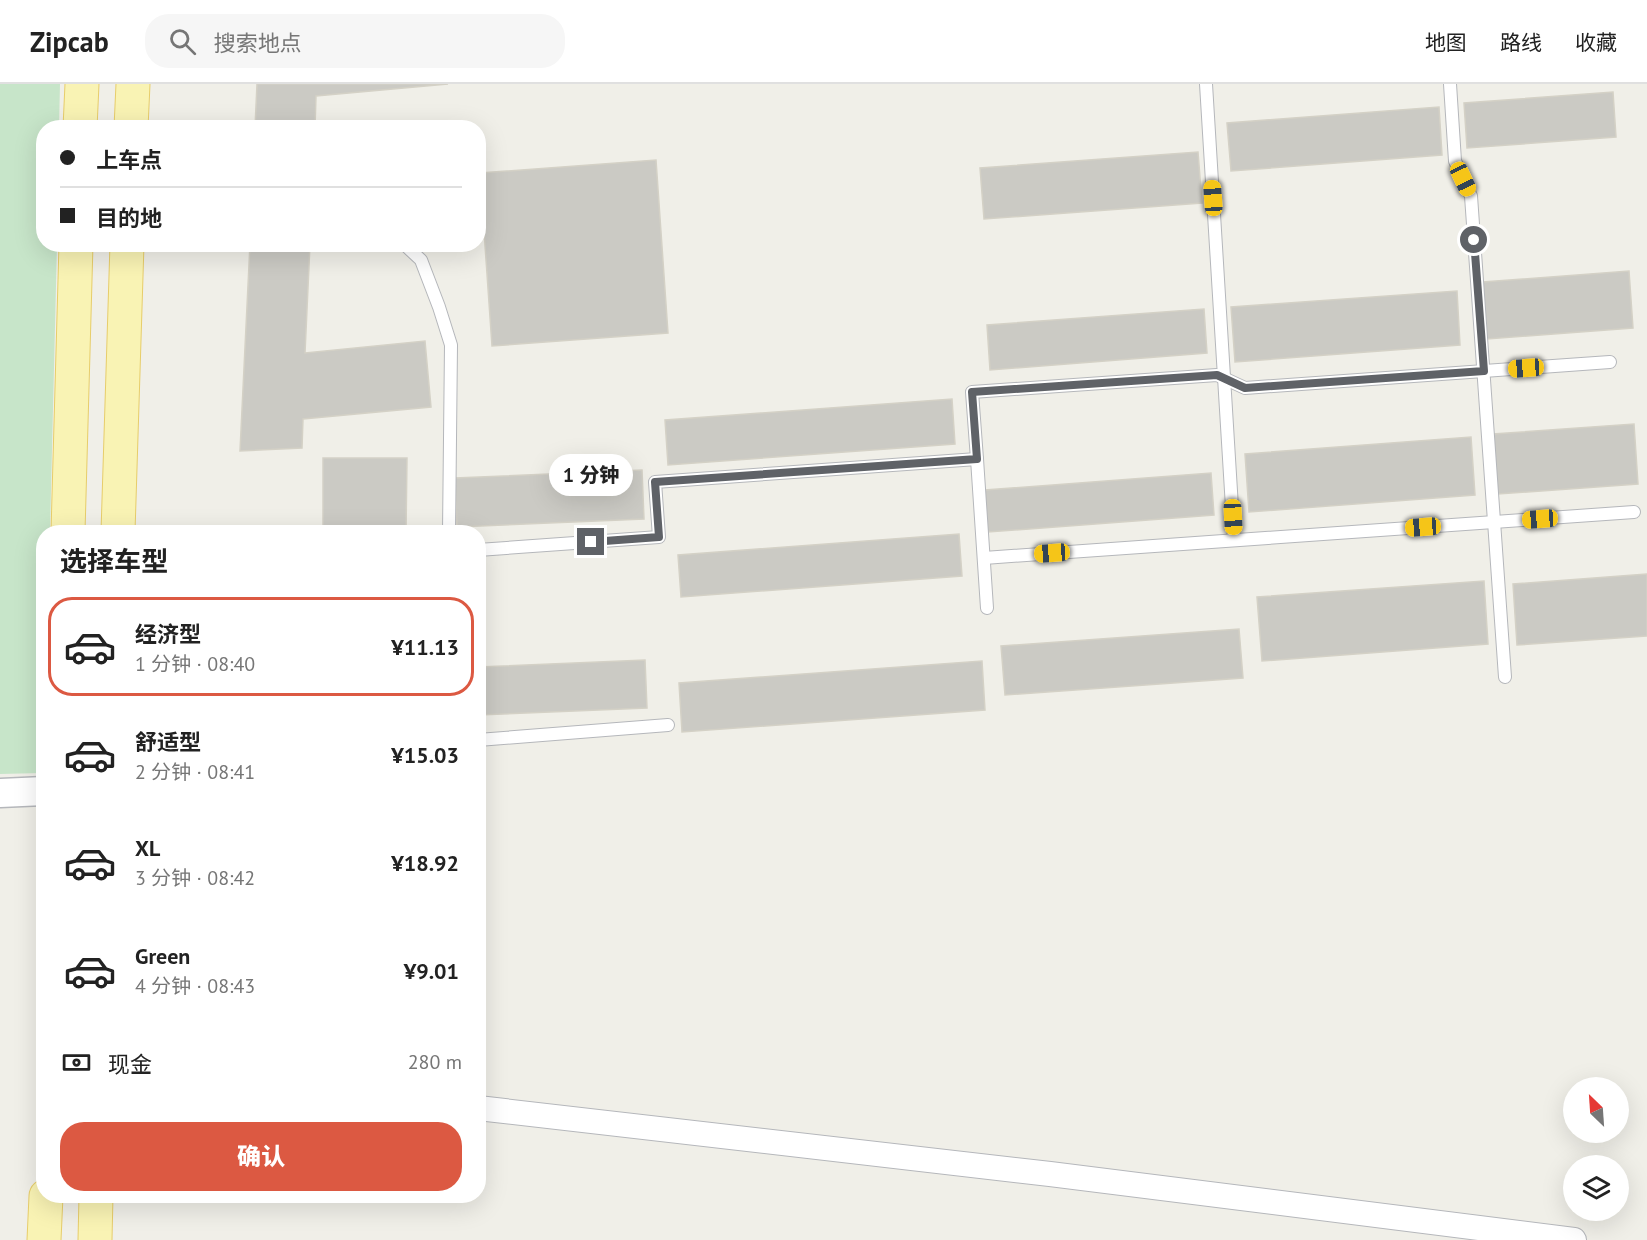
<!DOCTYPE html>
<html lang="zh">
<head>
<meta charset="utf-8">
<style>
	body { margin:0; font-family:"PT Sans","Noto Sans SC",sans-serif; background:#f6f6f6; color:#222; height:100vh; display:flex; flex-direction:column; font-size:22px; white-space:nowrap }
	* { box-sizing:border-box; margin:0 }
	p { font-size:20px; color:#767676 }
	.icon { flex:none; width:33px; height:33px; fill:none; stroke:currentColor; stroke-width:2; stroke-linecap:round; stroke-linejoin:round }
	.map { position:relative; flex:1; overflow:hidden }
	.side { position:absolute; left:36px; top:441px; width:450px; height:678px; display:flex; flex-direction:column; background:#fff; border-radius:24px; box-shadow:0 6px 24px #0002 }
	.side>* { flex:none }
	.banner { position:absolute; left:36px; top:36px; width:450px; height:132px; border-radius:24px; box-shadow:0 6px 24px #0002; display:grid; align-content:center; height:132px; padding:0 24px; background:#fff }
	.needle { width:39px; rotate:335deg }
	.tools { position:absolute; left:1563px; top:993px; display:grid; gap:12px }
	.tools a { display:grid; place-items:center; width:66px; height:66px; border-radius:50%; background:#fff; box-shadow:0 6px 24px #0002; font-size:30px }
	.end { position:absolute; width:27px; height:27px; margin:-14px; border:8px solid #5f6267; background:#fff; box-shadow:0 0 0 3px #fff }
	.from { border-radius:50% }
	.bubble { position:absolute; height:42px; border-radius:21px; background:#fff; box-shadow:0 6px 24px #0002; font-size:20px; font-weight:800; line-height:42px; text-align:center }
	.car { position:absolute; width:18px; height:36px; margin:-18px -9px; border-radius:8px; box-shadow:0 0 4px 2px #0007; background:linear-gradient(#f5c518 24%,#345 0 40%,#f5c518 0 76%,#345 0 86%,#f5c518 0) }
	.banner b { display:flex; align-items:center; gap:21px; height:57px; font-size:22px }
	.banner b+b { border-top:2px solid #e0e0e0 }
	.banner i { width:15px; height:15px; background:#222 }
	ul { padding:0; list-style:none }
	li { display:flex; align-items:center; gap:18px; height:99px; margin:0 12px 9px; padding:0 12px; border:3px solid transparent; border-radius:24px }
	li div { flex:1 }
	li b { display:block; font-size:22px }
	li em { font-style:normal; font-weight:800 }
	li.selected { border-color:#dc5942 }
	li>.icon { width:54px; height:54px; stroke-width:1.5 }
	h2 { padding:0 24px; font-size:27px; line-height:72px }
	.pay { display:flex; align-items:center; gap:15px; height:66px; padding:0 24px; font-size:22px }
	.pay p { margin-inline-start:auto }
	.cta { display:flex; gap:12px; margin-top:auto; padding:12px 24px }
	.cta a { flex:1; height:69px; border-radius:24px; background:#dc5942; color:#fff; font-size:24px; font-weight:800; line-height:69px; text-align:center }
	header { display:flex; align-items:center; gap:36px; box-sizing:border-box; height:84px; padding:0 30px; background:#fff; border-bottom:2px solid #e0e0e0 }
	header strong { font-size:28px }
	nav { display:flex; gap:33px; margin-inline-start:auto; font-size:21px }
	.search { width:420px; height:54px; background:#f6f6f6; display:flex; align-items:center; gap:15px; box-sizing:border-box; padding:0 21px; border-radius:24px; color:#767676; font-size:22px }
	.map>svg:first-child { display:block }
</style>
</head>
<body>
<header>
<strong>Zipcab</strong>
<div class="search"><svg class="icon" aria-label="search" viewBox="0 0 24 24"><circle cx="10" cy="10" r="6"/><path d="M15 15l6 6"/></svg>搜索地点</div>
<nav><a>地图</a><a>路线</a><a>收藏</a></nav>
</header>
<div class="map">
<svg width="1647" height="1156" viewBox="0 0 1647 1156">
	<rect width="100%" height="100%" fill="#f0efe8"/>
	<!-- green -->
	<polygon fill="#c7e5c9" points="0,0 60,0 59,43 44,44 44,160 57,161 50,448 44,448 43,689 0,690"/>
	<!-- building -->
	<g fill="#cbcac4" stroke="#d4d1c6" stroke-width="1.5">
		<polygon points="257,0 448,0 316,12 315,44 255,44"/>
		<polygon points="1613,8 1616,53 1467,64 1464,19"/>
		<polygon points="1439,23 1442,71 1231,87 1227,39"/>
		<polygon points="1198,68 1202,119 984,135 980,84"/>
		<polygon points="656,76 668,249 492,262 480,89"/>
		<polygon points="250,160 310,160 305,269 425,257 431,323 303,335 302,364 240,367"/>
		<polygon points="1629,187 1633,244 1487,255 1483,198"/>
		<polygon points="1457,207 1460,261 1235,278 1231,223"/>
		<polygon points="1204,225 1207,269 990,286 987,241"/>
		<polygon points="952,315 955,360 668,381 665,336"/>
		<polygon points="1634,340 1638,400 1498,410 1493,350"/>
		<polygon points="1471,353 1475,411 1249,428 1245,370"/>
		<polygon points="323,374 407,374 406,448 323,448"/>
		<polygon points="642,386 644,435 457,443 455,394"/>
		<polygon points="1211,389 1214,431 988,448 985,406"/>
		<polygon points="959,450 962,492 681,513 678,471"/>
		<polygon points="1647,490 1647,552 1517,561 1513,500"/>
		<polygon points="1484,497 1488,560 1262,577 1257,513"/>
		<polygon points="1239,545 1243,594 1005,611 1001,562"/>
		<polygon points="645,576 647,624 478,631 478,583"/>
		<polygon points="982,577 985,626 682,648 679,599"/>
	</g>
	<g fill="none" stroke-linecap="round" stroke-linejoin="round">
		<!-- service casing -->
		<g stroke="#b5b7bb" stroke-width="14">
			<g id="service">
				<polyline points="1206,0 1234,456"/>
				<polyline points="1450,0 1455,77 1471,112 1505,593"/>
				<polyline points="404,160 421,176 439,223 451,261 449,448"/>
				<polyline points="977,375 972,308 1217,291 1245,304 1610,278"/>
				<polyline points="478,466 659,453 655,398 977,375 987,524"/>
				<polyline points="984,474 1634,428"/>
				<polyline points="478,656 668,641"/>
			</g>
		</g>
		<!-- minor casing -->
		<g stroke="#b5b7bb" stroke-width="26">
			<polyline id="minor" points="478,1024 1050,1090 1574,1156"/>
		</g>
		<!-- tertiary casing -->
		<g stroke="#b5b7bb" stroke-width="31">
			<polyline id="tertiary" points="0,709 44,707"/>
		</g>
		<!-- primary casing -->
		<g stroke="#e7cd6a" stroke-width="35">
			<g id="primary">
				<polyline points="80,44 82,0"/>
				<polyline points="131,44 133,0"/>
				<polyline points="68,448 76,160"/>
				<polyline points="118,448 127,160"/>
				<polyline points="44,1156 46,1112"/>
				<polyline points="95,1156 96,1112"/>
			</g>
		</g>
		<!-- service -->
		<use href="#service" stroke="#fff" stroke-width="12"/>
		<!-- minor -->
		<use href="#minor" stroke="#fff" stroke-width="24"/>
		<!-- tertiary -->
		<use href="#tertiary" stroke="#fff" stroke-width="28"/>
		<!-- primary -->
		<use href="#primary" stroke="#f9f3b4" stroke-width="33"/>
	</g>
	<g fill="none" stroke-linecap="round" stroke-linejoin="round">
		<!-- route -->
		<polyline stroke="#5f6267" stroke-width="8" points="591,458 659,453 655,398 977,375 972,308 1217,291 1245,304 1484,287 1474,156"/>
	</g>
</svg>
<div class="tools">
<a><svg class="needle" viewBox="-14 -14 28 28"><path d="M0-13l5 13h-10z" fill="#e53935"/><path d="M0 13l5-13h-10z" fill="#767676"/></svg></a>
<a><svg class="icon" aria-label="layers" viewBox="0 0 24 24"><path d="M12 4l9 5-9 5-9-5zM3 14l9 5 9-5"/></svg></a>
</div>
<i class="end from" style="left:1474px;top:156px"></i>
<i class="end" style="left:591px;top:458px"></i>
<div class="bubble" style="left:549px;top:370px;width:84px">1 分钟</div>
<i class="car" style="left:1463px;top:95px;rotate:155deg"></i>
<i class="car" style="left:1213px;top:114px;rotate:356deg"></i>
<i class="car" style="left:1526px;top:284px;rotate:266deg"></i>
<i class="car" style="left:1233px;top:433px;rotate:177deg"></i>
<i class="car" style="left:1540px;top:435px;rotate:266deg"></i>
<i class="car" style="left:1423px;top:443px;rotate:266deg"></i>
<i class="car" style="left:1052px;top:469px;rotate:266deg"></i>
<div class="banner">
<b><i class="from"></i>上车点</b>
<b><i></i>目的地</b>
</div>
<section class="side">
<h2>选择车型</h2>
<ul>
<li class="selected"><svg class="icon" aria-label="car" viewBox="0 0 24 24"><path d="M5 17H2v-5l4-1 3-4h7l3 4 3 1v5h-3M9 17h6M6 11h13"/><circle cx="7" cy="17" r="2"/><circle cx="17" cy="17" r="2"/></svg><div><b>经济型</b><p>1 分钟 · 08:40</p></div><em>¥11.13</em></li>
<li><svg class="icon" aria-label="car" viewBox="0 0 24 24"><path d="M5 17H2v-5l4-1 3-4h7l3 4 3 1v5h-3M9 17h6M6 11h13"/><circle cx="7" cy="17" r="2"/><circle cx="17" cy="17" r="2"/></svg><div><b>舒适型</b><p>2 分钟 · 08:41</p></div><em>¥15.03</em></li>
<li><svg class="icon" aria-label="car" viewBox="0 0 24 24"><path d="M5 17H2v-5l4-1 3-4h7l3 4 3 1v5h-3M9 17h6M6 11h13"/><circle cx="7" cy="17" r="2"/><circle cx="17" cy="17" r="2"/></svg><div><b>XL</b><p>3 分钟 · 08:42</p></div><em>¥18.92</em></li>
<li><svg class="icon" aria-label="car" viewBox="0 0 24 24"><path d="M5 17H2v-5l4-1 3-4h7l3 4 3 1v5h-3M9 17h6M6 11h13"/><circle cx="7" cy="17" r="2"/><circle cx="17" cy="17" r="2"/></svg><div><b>Green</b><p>4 分钟 · 08:43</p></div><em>¥9.01</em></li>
</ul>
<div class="pay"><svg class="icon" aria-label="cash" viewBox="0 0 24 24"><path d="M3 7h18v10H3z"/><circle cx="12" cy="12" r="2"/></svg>现金<p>280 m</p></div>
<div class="cta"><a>确认</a></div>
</section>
</div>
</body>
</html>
